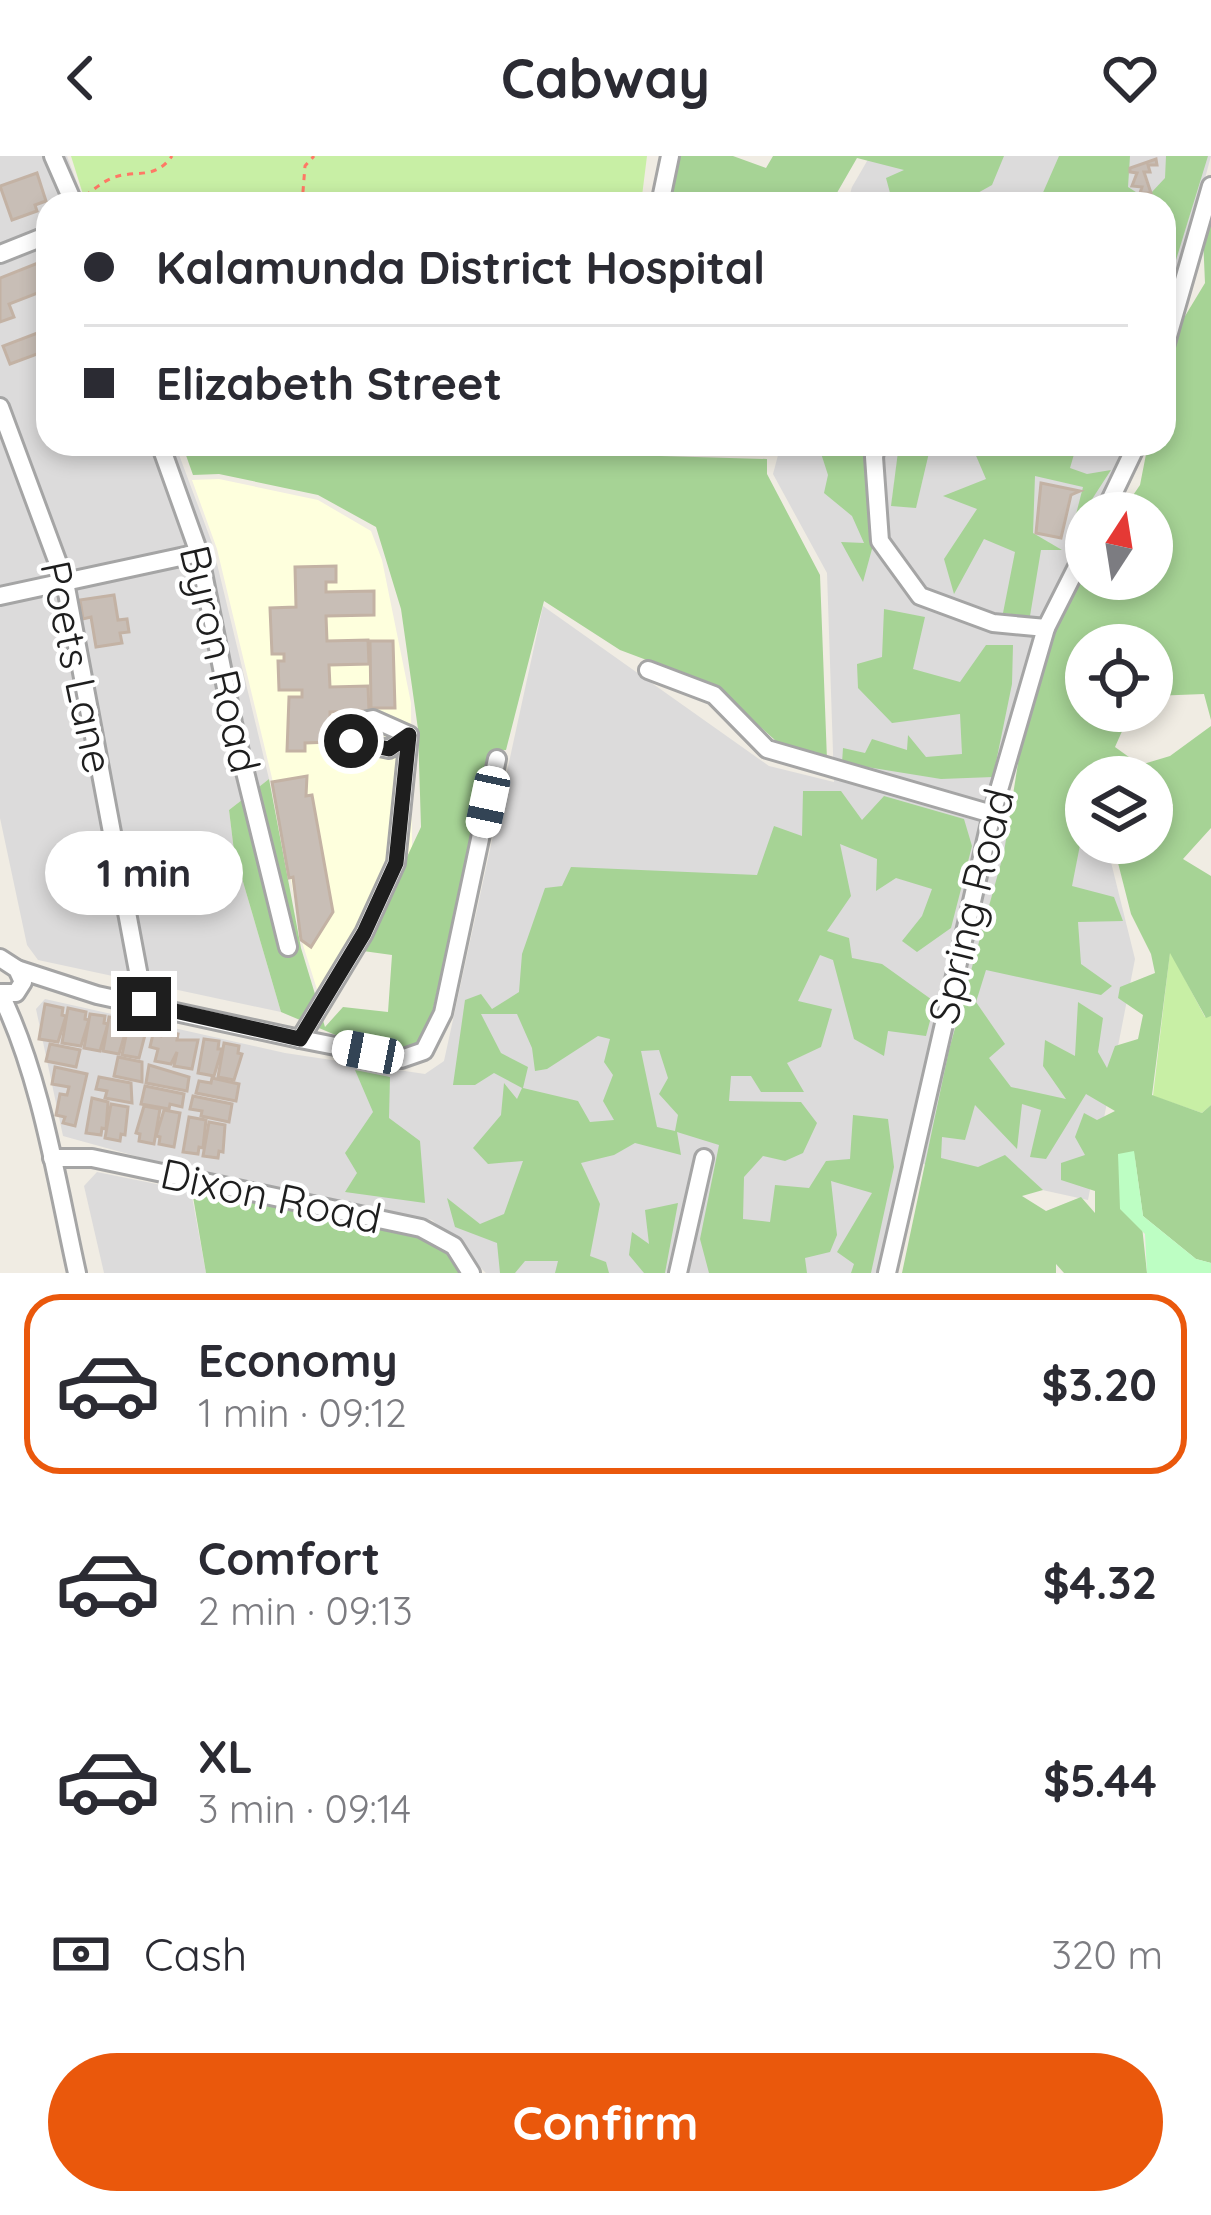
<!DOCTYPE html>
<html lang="en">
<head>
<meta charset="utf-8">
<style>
	body { margin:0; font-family:Quicksand,sans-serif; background:#f2f2f3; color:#2b2b33; height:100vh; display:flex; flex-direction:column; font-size:45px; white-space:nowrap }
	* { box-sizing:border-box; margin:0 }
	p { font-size:39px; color:#7c7c81 }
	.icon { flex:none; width:66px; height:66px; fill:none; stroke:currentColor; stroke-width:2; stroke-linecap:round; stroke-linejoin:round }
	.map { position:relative; height:1117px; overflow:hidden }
	.side { display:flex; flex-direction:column; background:#fff; flex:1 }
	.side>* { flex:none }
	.banner { position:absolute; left:36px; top:36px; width:1140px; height:264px; border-radius:36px; box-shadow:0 6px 18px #0003; display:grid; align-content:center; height:264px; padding:0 48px; background:#fff }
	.needle { width:78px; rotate:12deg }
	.fabs { position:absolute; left:1065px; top:336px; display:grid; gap:24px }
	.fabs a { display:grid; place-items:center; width:108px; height:108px; border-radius:50%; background:#fff; box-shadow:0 6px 18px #0003; font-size:60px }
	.end { position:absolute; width:54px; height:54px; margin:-27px; border:15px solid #1e1e1e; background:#fff; box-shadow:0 0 0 6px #fff }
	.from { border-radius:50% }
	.bubble { position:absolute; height:84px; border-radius:42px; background:#fff; box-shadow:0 6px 18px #0003; font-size:39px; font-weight:700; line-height:84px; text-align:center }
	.car { position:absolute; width:36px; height:72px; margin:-36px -18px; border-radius:15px; box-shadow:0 0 9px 3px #0007; background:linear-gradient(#fff 24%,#345 0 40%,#fff 0 76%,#345 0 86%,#fff 0) }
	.banner b { display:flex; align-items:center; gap:42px; height:114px; font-size:45px }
	.banner b+b { border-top:3px solid #e1e1e2 }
	.banner i { width:30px; height:30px; background:#2b2b33 }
	ul { padding:21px 0 0; list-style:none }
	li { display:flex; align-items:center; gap:36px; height:180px; margin:0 24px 18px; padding:0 24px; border:6px solid transparent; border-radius:36px }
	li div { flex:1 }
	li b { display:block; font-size:45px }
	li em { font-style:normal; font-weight:700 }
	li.current { border-color:#ea580c }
	li>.icon { width:108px; height:108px; stroke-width:1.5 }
	.pay { display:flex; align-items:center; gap:30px; height:132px; padding:0 48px; font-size:45px }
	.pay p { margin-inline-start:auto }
	.cta { display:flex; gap:24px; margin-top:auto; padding:24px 48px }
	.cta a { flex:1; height:138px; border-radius:72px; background:#ea580c; color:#fff; font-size:48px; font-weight:700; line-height:138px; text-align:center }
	header { display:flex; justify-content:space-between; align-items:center; height:156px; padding:0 48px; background:#fff; font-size:54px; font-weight:700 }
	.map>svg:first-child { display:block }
</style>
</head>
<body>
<header><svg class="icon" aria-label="back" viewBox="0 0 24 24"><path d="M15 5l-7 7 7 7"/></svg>Cabway<svg class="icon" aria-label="heart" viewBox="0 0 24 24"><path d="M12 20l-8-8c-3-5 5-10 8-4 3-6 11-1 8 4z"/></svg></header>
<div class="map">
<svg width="1211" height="1117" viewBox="0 0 1211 1117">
	<rect width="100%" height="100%" fill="#f0ece3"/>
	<!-- residential -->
	<g fill="#dcdbdb">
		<polygon points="0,0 67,0 85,48 48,48 48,288 175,288 212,387 269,623 229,654 234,695 281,856 38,804 27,789 0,662"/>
		<polygon points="870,0 1211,0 1164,175 1164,48 847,48 852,31"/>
		<polygon points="781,288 1132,288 1098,357 1086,357 1086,382 1038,479 986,664 1108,694 1135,803 1088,1044 909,1005 883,1117 486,1117 432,1064 186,1014 63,980 36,853 45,843 285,897 425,918 444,905 543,450 769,610 834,626 827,417 773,318"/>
		<polygon points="97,1016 191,1035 206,1117 104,1117 84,1030"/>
	</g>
	<!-- education -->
	<polygon fill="#feffdd" points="219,323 318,344 371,375 382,404 411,547 412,691 326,862 303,789 272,622 217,393 192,324"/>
	<!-- grass -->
	<g fill="#c8efa5">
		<polygon points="71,0 647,0 641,48 86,48"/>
		<polygon points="1170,795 1205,861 1211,860 1211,949 1202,957 1153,940"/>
	</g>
	<!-- forest -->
	<g fill="#a6d395" fill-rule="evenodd">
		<polygon points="674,0 733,0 766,12 773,0 1004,0 992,29 958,48 893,48 886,22 904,14 857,2 834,42 840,48 722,48 702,39 697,48 668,48"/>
		<polygon points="1059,0 1130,0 1128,31 1139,38 1151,37 1165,22 1166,0 1208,0 1164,143 1164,48 1038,48"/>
		<path d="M1211,49V564L1204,538L1152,540V489H1086V555H1131L1115,591L1140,609L1170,600L1211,570V672L1183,703L1211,720V860L1206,862L1170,797L1152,939L1202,957L1211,949V1107L1196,1103L1143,1060L1134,996L1147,1117H1064L1056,1108V1117H902L949,894L1004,696L1021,588L1048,487L1086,416V423H1152V357H1121L1140,329L1148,288H1164L1170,209L1179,170L1205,127L1203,81ZM1086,621H1152V645L1160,635L1173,649L1152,687L1117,703L1131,758L1151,798L1155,817L1120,831L1118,842L1143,859L1138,883L1115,890L1107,912L1098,896L1103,862L1078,846L1075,900L1045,884L1043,910L1066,943L1011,931L989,902L1005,888L976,846L986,814L1101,839L1112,830L1081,808L1078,766L1123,765L1114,741L1072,730L1080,689L1113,696L1123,687H1086ZM1086,938L1115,955L1097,964L1084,957L1075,981L1085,999L1061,1007V1024L1095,1035V1057L1081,1041L1046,1055L1022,1040L1043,1034L1005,999L978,1011L941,1002L942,981L965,984L975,949L1017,993L1022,948L1041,954L1030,1001L1046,1003Z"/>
		<polygon points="182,288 595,288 626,299 767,303 767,318 820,419 827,604 776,585 713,529 620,494 544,445 506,594 495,595 491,601 427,879 409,893 345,883 281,856 234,695 229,654 269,623 301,792 325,871 343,851 388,856 392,799 363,795 421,671 418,573 401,453 376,371 318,339 219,318 193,319"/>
		<polygon points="818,288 872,288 875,382 863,426 841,386 864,387 852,360 824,337 828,319"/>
		<polygon points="899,288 931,288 916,352 891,350"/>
		<polygon points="971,288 1077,288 1070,312 1087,318 1111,314 1072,374 1083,331 1035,320 1033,377 1062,394 1041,394 1030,460 1003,457 1015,396 984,383 954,438 944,403 977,353 943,340 986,323"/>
		<polygon points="884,453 925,461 913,513 960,526 986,489 1013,489 1012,528 993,621 941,623 842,607 843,592 865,597 872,583 907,594 908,579 926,601 962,598 960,558 892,567 858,532 857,508 882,501"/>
		<path d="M803,635H841L862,664L884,640L964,663L972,690L951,772L917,796L902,785L922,760L932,733L896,722L876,735L877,703L840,688L851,740L827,775L849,782L852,802L882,808L935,846L926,880L888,875L884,900L854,883L833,804L820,799L798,845L832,853L821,891L787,907L804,936H761L751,920H731L729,945L801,946L817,967L803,997L785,1005L763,1000L744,1021L743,1063L770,1066L775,1029L809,1032L826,1005L850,1003L853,959L888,963L894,1011L871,1117H851L854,1108L837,1096L872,1037L831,1025L837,1079L830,1096L805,1102L807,1117H709L700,1083L719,989L677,976L681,999L635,987L614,999L581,1007L600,1048L590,1100L606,1106L609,1117H555L558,1105H525L515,1117H500L497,1087L455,1071L447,1042L480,1068L504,1058L523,1005L488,1008L473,992L501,959L504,927L517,943L522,932L494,917L475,929H453L465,844L481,838L492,853L519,836L522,798L545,732L562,730L571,711L757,719L774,670L802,680ZM481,858H517L532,892L535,915L547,913L598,880L610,883L604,906L613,919L603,945L614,964L590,966L578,945L523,932L528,911L501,897ZM659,894L668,922L659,938L678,959L675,975L657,971L641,895Z"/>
		<polygon points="355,914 390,921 389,962 420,985 425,1047 345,1036 357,1017 345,997 373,956"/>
		<polygon points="190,1023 421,1072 454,1090 471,1117 206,1117"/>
		<polygon points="678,1047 665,1117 644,1117 629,1099 632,1076 649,1088 645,1054"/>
	</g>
	<!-- park -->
	<polygon fill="#bdfec3" points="1134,995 1143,1060 1196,1103 1211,1107 1211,1117 1147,1117 1145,1078 1120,1053 1118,998"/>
	<!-- building -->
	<g fill="#c8beb6" stroke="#c3b2a4" stroke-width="3">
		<polygon points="1156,3 1157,9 1148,9 1150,16 1144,16 1151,37 1140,37 1142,31 1132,30 1137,17 1130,16 1130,12"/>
		<polygon points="37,17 46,45 35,49 37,55 12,64 0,30"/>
		<polygon points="48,103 48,133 9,148 14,161 0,166 0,122"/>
		<polygon points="48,173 48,194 10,208 3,190"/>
		<polygon points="1041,327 1080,335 1071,339 1061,382 1036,377"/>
		<polygon points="336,410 336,426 326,426 326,436 374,435 374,459 326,460 327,485 368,484 369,508 329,509 330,531 368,530 369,555 330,556 330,586 305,587 305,595 287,595 289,541 302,541 302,534 279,534 278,505 284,505 284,498 272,498 270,452 296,451 295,411"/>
		<polygon points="114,439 118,464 127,463 129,476 120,477 122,487 96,491 91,461 83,463 80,444"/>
		<polygon points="370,485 393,485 395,552 371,552"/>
		<polygon points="307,620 306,640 312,639 333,756 311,791 301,784 293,721 289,722 272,626"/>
		<polygon points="45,848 63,852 62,859 66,860 58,886 39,883"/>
		<polygon points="68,852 86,856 85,863 89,864 81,890 62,887"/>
		<polygon points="90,858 105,860 104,867 108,868 100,895 84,892"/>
		<polygon points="109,861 124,863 123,870 127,871 119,898 103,895"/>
		<polygon points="129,865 144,867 142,874 146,875 139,902 122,899"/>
		<polygon points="162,875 178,878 177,884 198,884 192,913 174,910 177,896 171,908 155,905 158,893 150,891 153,878 161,880"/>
		<polygon points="204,883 219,885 218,893 222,893 214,920 198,917"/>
		<polygon points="224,887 239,890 238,897 242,898 234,924 218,921"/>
		<polygon points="50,888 80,894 76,911 46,905"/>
		<polygon points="118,901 142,906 142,926 114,920"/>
		<polygon points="149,909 189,921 187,935 146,927"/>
		<polygon points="55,911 87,918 75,970 63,967 65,961 56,959 60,938 67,939 69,931 52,928"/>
		<polygon points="99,921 131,927 132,947 105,942 107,935 96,933"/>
		<polygon points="212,922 239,928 236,945 196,937 199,925 211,927"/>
		<polygon points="145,930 184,938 182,951 170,948 169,953 141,948"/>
		<polygon points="193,940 232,948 229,966 201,960 202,955 190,953"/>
		<polygon points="92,942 108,946 106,973 102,972 101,979 86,977"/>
		<polygon points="111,948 128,951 125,979 121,978 120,985 105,982"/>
		<polygon points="144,950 160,953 154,988 139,985 140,978 136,977"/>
		<polygon points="164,954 180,957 174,991 159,988 160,981 156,980"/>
		<polygon points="189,961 206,964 203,992 199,991 198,998 183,996"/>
		<polygon points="209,966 225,969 223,996 219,995 218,1002 203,1000"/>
	</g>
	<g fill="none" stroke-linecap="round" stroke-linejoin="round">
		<!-- minor casing -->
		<g stroke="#a5a5a5" stroke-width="22">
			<g id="minor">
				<polyline points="53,0 74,48"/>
				<polyline points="660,48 670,0"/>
				<polyline points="0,98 48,79"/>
				<polyline points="1164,194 1211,30"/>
				<polyline points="0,251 65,426 144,847"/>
				<polyline points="160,288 199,397 233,567 288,791"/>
				<polyline points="877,288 874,301 880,385 920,440 993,467 1046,472"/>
				<polyline points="1104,357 1137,288"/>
				<polyline points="0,440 199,397"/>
				<polyline points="648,514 714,539 767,593 992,658"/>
				<polyline points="0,802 17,813 23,826 16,837 0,837"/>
				<polyline points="17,813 97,839 300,883 401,903 424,895 443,857 497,603"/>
				<path d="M0,837C41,920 57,1027 77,1117"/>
				<polyline points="300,883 364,777 396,707 409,579 373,563 340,570 351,585 389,593 409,579"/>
				<polyline points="52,1002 92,1002 421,1072 454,1090 471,1117"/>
				<polyline points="678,1117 704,1002"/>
				<polyline points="887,1117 992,658 1046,472 1086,393"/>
			</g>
		</g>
		<!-- path -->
		<g stroke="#ff7865" stroke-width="3" stroke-dasharray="6 6" stroke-linecap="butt">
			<path d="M85,40C93,34 101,27 110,23C133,12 154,26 172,0"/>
			<polyline points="302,48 305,10 314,0"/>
		</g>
		<!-- minor -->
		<use href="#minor" stroke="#fff" stroke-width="16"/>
	</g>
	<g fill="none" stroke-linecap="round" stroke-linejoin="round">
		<!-- route -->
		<polyline stroke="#1e1e1e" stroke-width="15" points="144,848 300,883 364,777 396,707 409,579 389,593 351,585"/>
	</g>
	<g text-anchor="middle" stroke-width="9" stroke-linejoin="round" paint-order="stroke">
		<!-- street labels -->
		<g font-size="42" fill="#1e1e1e" stroke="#fff">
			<text transform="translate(220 503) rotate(77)" y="15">Byron Road</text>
			<text transform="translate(77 511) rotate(78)" y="15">Poets Lane</text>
			<text transform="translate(971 750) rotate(-76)" y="15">Spring Road</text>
			<text transform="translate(271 1040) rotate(12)" y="15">Dixon Road</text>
		</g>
	</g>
</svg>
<div class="fabs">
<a><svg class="needle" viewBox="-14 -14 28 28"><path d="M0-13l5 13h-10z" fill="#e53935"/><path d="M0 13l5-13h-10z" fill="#7c7c81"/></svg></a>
<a><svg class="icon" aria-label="locate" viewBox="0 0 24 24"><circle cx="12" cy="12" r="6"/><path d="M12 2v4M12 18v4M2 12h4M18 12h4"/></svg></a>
<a><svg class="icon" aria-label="layers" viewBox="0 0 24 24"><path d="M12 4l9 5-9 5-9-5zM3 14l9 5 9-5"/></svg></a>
</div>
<i class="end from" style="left:351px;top:585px"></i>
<i class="end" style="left:144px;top:848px"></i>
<div class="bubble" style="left:45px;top:675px;width:198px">1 min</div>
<i class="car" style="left:488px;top:646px;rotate:192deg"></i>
<i class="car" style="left:368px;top:896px;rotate:281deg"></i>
<div class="banner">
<b><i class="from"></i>Kalamunda District Hospital</b>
<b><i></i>Elizabeth Street</b>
</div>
</div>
<section class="side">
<ul>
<li class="current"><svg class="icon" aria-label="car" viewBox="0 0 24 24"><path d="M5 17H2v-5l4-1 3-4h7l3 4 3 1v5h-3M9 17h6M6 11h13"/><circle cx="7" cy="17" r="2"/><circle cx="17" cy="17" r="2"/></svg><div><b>Economy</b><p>1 min · 09:12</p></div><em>$3.20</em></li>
<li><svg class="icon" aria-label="car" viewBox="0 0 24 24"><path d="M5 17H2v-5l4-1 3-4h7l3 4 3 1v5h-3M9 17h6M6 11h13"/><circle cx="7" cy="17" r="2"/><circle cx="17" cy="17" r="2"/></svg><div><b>Comfort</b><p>2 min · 09:13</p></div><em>$4.32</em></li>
<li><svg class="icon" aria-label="car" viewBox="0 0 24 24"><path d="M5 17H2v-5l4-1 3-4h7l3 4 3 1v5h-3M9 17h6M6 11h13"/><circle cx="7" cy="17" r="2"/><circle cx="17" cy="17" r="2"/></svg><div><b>XL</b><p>3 min · 09:14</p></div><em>$5.44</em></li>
</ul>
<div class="pay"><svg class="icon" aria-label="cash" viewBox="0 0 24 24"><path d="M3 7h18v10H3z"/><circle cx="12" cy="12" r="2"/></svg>Cash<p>320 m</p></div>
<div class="cta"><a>Confirm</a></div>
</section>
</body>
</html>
